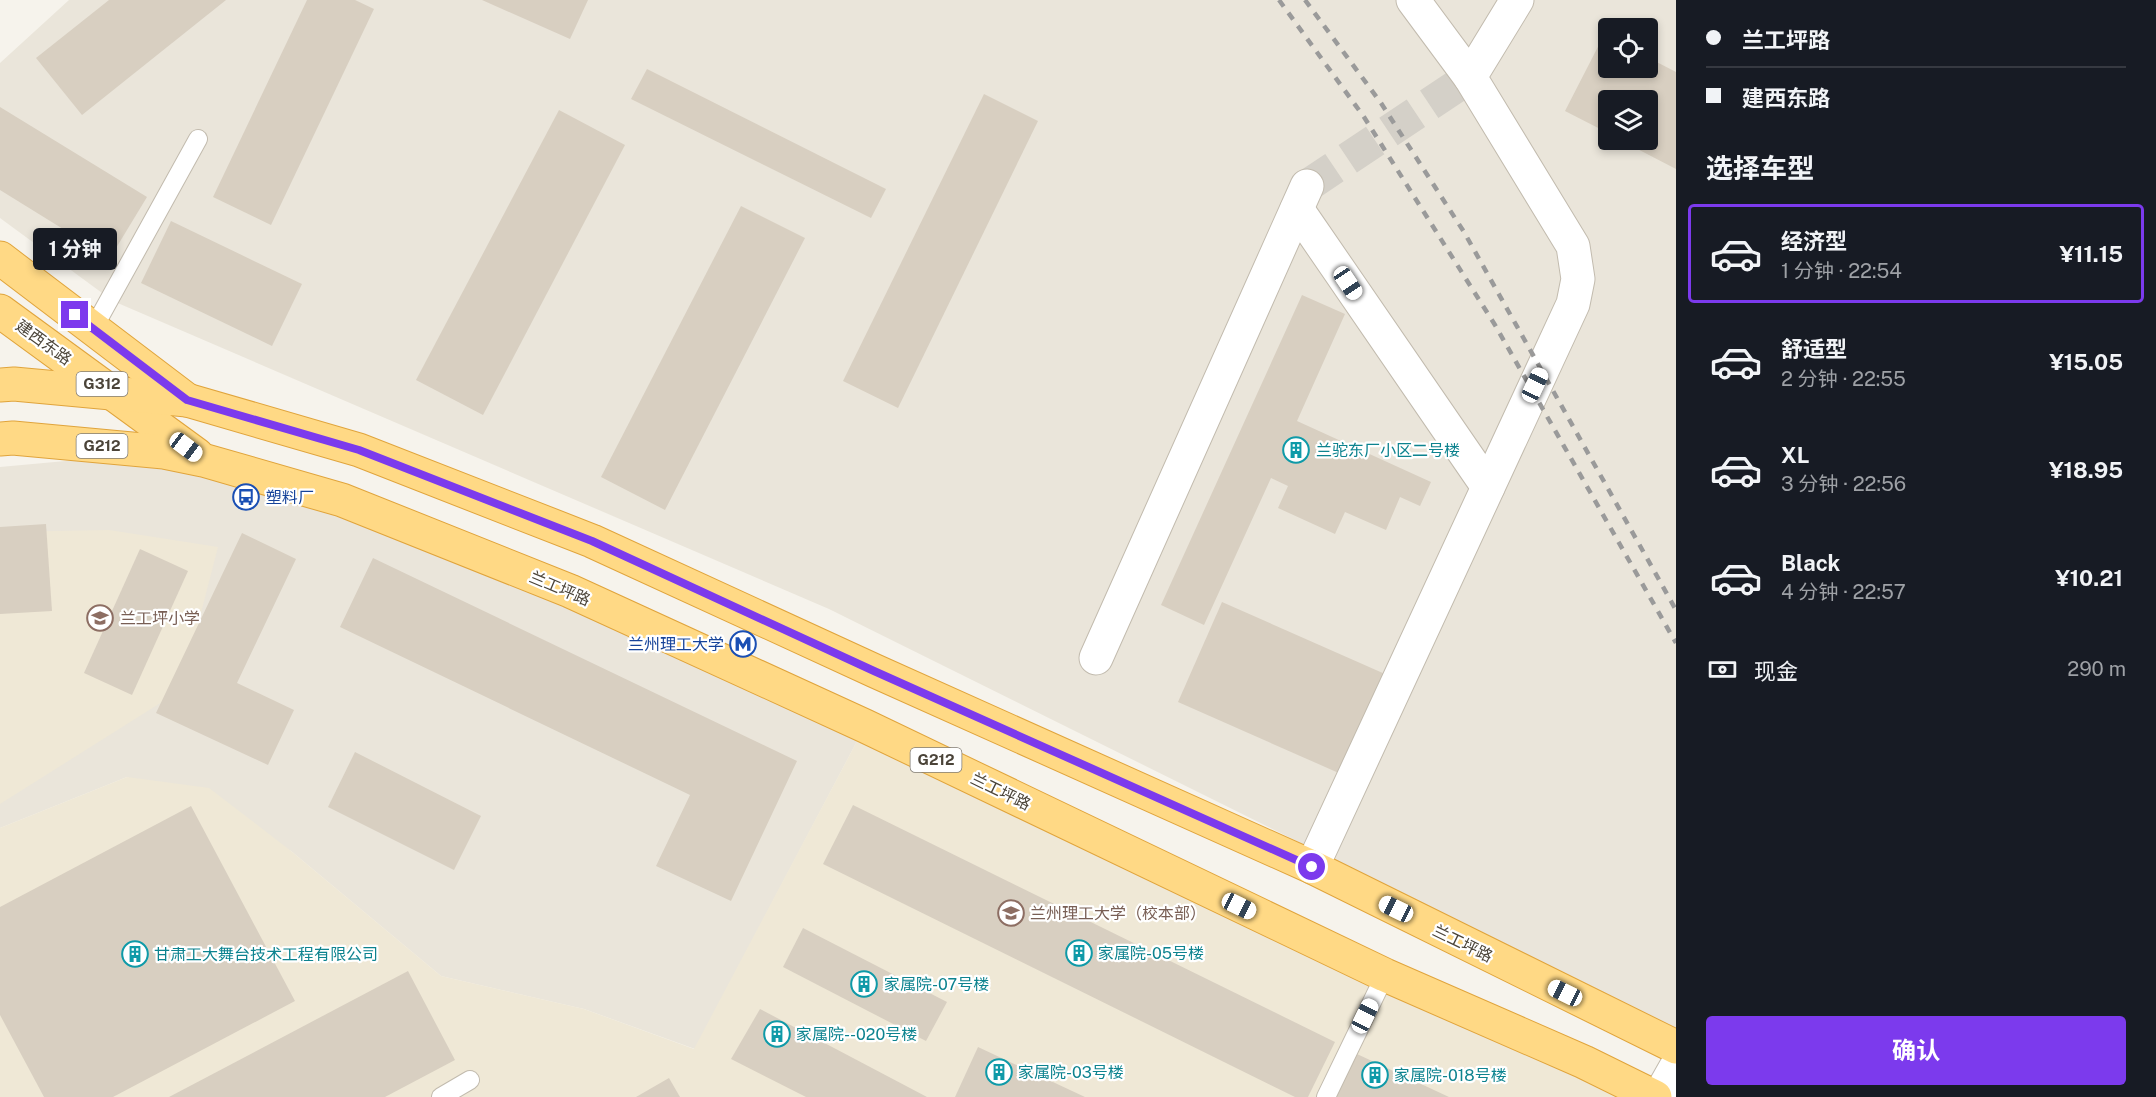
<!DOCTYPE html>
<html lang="zh">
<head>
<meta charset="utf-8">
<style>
	body { margin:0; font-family:"Public Sans","Noto Sans SC",sans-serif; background:#20242c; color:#f1f3f6; height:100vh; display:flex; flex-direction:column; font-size:22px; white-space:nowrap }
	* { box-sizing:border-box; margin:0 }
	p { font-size:20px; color:#9ea1a6 }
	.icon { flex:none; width:33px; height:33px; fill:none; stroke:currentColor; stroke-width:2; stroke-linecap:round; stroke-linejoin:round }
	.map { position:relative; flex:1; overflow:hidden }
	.side { display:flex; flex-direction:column; background:#171b24; width:480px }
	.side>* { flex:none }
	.hud { display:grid; align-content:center; height:132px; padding:0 30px; background:#171b24 }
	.controls { position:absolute; left:1598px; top:18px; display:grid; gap:12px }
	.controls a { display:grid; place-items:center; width:60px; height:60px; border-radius:6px; background:#171b24; box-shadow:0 3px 9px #0003; font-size:30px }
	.end { position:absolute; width:27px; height:27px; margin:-14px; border:8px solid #7c3aed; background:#fff; box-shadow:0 0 0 3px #fff }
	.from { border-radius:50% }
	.bubble { position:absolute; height:42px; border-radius:6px; background:#171b24; box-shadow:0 3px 9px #0003; font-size:20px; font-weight:700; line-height:42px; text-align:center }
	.car { position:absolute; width:18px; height:36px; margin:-18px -9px; border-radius:8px; box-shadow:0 0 4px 2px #0007; background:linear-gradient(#fff 24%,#345 0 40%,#fff 0 76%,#345 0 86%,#fff 0) }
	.hud b { display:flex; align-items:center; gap:21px; height:57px; font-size:22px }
	.hud b+b { border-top:2px solid #363941 }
	.hud i { width:15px; height:15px; background:#f1f3f6 }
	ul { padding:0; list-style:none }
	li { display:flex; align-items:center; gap:18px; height:99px; margin:0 12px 9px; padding:0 18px; border:3px solid transparent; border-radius:6px }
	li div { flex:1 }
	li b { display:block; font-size:22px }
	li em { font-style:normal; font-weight:700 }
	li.selected { border-color:#7c3aed }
	li>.icon { width:54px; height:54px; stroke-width:1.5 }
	h2 { padding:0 30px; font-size:27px; line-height:72px }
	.pay { display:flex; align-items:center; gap:15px; height:66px; padding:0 30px; font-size:22px }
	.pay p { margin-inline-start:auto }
	.primary-button { display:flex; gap:12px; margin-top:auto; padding:12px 30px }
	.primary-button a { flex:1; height:69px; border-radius:6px; background:#7c3aed; color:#fff; font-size:24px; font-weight:700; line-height:69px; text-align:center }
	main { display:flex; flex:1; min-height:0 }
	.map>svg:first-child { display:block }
</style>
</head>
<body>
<main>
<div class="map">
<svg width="1676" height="1097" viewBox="0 0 1676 1097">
	<rect width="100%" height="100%" fill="#f6f3ec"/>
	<!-- residential -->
	<g fill="#eae5da" fill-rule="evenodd">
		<path d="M69,0H1676V1044L1585,984L829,609L113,301L0,218V63ZM1608,28H1647V68H1608ZM1608,100H1647V140H1608Z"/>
		<polygon points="120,456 359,506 865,726 695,1049 584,1009 441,976 291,851 127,777 0,828 0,467"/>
	</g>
	<!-- education -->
	<g fill="#efe8d6">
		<polygon points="109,530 218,547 181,690 0,804 0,532"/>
		<polygon points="865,726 1654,1097 0,1097 0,828 127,777 209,788 291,851 441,976 584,1009 694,1049"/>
	</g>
	<!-- building -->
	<g fill="#d8cfc1">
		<polygon points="109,0 226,0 82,115 36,58"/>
		<polygon points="307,0 355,0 374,9 271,225 213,197"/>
		<polygon points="482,0 588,0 570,39"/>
		<polygon points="1604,35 1608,37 1608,68 1647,68 1647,57 1676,72 1676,169 1620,140 1647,140 1647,100 1608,100 1608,133 1565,111"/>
		<polygon points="647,69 886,189 871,218 631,99"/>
		<polygon points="984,94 1038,121 898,408 843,381"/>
		<polygon points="0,107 147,197 110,258 0,190"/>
		<polygon points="559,110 625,145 483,415 416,380"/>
		<polygon points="741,206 805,238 665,510 601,477"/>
		<polygon points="171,221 302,284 272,346 141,283"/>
		<polygon points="1302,295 1345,314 1297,421 1431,482 1420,506 1400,497 1386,530 1345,512 1335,534 1278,508 1288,486 1271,478 1204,625 1161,605"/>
		<polygon points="46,524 52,611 0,614 0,527"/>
		<polygon points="242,533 296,559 237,683 294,710 268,765 156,713"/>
		<polygon points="140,549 188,571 132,695 84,673"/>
		<polygon points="373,558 797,761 731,901 656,866 690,795 340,627"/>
		<polygon points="1222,602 1385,674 1341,774 1178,702"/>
		<polygon points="355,752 481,816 454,870 328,807"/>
		<polygon points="853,805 1335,1042 1308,1097 1295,1097 823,864"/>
		<polygon points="191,806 295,1001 113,1097 44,1097 0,1015 0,907"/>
		<polygon points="803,928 947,1002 926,1041 783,967"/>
		<polygon points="408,971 455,1060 385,1097 169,1097"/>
		<polygon points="760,1009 927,1097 806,1097 731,1059"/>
		<polygon points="978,1047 1085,1097 955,1097"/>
		<polygon points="1357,1054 1449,1097 1336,1097"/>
		<polygon points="669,1078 680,1097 636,1097"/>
	</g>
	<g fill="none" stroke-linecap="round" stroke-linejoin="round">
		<!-- minor-tunnel -->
		<polyline stroke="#d4d0c8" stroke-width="33" stroke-dasharray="33 16" stroke-linecap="butt" points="1307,186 1470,77"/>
		<!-- service casing -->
		<g stroke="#c2bbae" stroke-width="20">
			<g id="service">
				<polyline points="93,329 198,139"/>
				<polyline points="441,1097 470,1080"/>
				<polyline points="1326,1097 1385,975"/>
			</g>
		</g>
		<!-- minor casing -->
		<g stroke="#c2bbae" stroke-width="35">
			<g id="minor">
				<polyline points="1413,0 1470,77"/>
				<polyline points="1297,209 1488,487"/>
				<polyline points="1096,658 1307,186"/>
				<polyline points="1312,867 1573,304 1578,279 1573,246 1470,77 1517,0"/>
				<polyline points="1659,1097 1676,1067"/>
			</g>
		</g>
		<!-- trunk casing -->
		<g stroke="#e0a43c" stroke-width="35">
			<g id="trunk">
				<polyline points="0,258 187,400"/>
				<polyline points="0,311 197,455"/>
				<polyline points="0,385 14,384 187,400 359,450 592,541 875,671 1312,867 1676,1047"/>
				<polyline points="0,439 13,438 164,452 203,460 342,500 570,591 865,726 1385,975 1584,1062 1655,1097"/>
			</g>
		</g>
		<!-- service -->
		<use href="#service" stroke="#fff" stroke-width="18"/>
		<!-- minor -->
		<use href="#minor" stroke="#fff" stroke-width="33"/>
		<!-- trunk -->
		<use href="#trunk" stroke="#ffd985" stroke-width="33"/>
		<!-- rail -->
		<g stroke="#9a9a9a" stroke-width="4.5" stroke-dasharray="8 8" stroke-linecap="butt">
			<polyline points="1279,0 1364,117 1495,325 1676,643"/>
			<polyline points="1305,0 1381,103 1464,232 1676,610"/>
		</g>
	</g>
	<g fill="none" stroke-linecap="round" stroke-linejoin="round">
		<!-- route -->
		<polyline stroke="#7c3aed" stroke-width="8" points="75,315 187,400 359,450 592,541 874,671 1312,867"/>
	</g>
	<!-- icons -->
	<defs>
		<g id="building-ring" transform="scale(1.35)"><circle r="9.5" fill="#fff" stroke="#0f9aa8" stroke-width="1.5"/><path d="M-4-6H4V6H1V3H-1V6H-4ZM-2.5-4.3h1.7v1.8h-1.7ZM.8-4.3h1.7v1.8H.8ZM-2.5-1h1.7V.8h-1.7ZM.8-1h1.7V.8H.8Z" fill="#0f9aa8"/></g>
		<g id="bus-ring" transform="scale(1.35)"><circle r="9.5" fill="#fff" stroke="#1a4fb4" stroke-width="1.5"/><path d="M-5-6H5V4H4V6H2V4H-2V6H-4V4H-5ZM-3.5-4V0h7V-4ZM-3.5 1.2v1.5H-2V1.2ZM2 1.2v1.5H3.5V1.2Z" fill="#1a4fb4"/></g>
		<g id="school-ring" transform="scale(1.35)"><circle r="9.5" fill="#fff" stroke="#8d6e63" stroke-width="1.5"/><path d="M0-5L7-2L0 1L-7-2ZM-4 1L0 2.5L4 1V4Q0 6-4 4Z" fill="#8d6e63"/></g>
		<g id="metro-ring" transform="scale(1.35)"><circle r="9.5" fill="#fff" stroke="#1a4fb4" stroke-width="1.5"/><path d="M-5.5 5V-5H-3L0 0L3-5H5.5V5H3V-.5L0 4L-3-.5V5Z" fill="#1a4fb4"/></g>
		<g id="university-ring" transform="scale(1.35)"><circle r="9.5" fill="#fff" stroke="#8d6e63" stroke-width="1.5"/><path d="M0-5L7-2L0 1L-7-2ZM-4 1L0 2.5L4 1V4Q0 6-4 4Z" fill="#8d6e63"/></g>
	</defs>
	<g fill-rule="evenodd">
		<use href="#building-ring" x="1296" y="450"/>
		<use href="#bus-ring" x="246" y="497"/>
		<use href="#school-ring" x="100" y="618"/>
		<use href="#metro-ring" x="743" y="644"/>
		<use href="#university-ring" x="1011" y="913"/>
		<use href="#building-ring" x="1079" y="953"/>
		<use href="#building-ring" x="135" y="954"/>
		<use href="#building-ring" x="864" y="984"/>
		<use href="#building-ring" x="777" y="1034"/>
		<use href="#building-ring" x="999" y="1072"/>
		<use href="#building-ring" x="1375" y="1075"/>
	</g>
	<g text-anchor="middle" stroke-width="4.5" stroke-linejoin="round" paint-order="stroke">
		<!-- shield labels -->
		<g fill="#fff" stroke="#817c74" stroke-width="1.5">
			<rect x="76.5" y="372" width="51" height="24" rx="4.5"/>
			<rect x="76.5" y="434" width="51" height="24" rx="4.5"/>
			<rect x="910.5" y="748" width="51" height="24" rx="4.5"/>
		</g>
		<g font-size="15" font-weight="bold" fill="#4b4439">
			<text x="102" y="389">G312</text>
			<text x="102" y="451">G212</text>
			<text x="936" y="765">G212</text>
		</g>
		<!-- street labels -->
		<g font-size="16" fill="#4b4439" stroke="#fff">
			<text transform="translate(44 342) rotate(36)" y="6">建西东路</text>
			<text transform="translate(560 588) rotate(23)" y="6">兰工坪路</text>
			<text transform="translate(1001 791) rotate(26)" y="6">兰工坪路</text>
			<text transform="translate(1463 943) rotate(26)" y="6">兰工坪路</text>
		</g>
		<!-- culture labels -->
		<g font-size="16" fill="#0d838f" stroke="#fff" text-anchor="start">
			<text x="1316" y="456">兰驼东厂小区二号楼</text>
			<text x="1098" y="959">家属院-05号楼</text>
			<text x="154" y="960">甘肃工大舞台技术工程有限公司</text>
			<text x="884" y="990">家属院-07号楼</text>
			<text x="796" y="1040">家属院--020号楼</text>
			<text x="1018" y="1078">家属院-03号楼</text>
			<text x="1394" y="1081">家属院-018号楼</text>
		</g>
		<!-- transit labels -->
		<g font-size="16" fill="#164399" stroke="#fff" text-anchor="start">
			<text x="266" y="503">塑料厂</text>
			<text x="724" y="650" text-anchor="end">兰州理工大学</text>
		</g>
		<!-- education labels -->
		<g font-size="16" fill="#785e54" stroke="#fff" text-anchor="start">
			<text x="120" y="624">兰工坪小学</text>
			<text x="1030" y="919">兰州理工大学（校本部）</text>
		</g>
	</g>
</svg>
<div class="controls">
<a><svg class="icon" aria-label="locate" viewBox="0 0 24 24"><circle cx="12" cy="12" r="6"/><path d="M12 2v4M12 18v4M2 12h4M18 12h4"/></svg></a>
<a><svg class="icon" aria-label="layers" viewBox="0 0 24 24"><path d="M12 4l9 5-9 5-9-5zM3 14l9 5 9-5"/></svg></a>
</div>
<i class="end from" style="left:1312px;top:867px"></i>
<i class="end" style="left:75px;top:315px"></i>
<div class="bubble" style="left:33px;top:228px;width:84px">1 分钟</div>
<i class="car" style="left:1348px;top:283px;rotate:146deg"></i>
<i class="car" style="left:1535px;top:385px;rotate:25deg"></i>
<i class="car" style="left:186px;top:447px;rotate:127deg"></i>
<i class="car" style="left:1239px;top:906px;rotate:116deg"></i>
<i class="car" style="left:1396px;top:909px;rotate:296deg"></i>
<i class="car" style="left:1565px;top:993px;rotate:296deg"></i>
<i class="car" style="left:1365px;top:1016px;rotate:26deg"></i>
</div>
<section class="side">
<div class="hud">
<b><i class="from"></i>兰工坪路</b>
<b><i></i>建西东路</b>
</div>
<h2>选择车型</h2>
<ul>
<li class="selected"><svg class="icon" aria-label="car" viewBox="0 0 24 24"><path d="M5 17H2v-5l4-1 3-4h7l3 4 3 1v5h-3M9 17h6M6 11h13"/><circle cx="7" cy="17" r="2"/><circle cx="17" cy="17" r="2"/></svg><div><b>经济型</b><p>1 分钟 · 22:54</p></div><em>¥11.15</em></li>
<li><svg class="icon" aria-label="car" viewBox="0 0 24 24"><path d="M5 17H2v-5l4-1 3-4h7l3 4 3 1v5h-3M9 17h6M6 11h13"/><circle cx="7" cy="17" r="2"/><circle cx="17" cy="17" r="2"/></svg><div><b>舒适型</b><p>2 分钟 · 22:55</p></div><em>¥15.05</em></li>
<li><svg class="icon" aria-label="car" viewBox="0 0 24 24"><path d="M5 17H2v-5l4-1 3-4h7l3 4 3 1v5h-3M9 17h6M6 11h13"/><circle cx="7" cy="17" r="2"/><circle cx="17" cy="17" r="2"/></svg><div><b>XL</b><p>3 分钟 · 22:56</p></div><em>¥18.95</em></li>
<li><svg class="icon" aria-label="car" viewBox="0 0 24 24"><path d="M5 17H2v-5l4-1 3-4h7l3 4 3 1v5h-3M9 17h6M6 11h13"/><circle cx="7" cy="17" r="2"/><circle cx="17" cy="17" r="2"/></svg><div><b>Black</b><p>4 分钟 · 22:57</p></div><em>¥10.21</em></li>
</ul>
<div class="pay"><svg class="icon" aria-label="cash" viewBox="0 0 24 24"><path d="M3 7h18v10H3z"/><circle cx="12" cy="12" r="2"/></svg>现金<p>290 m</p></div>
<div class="primary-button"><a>确认</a></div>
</section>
</main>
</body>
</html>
